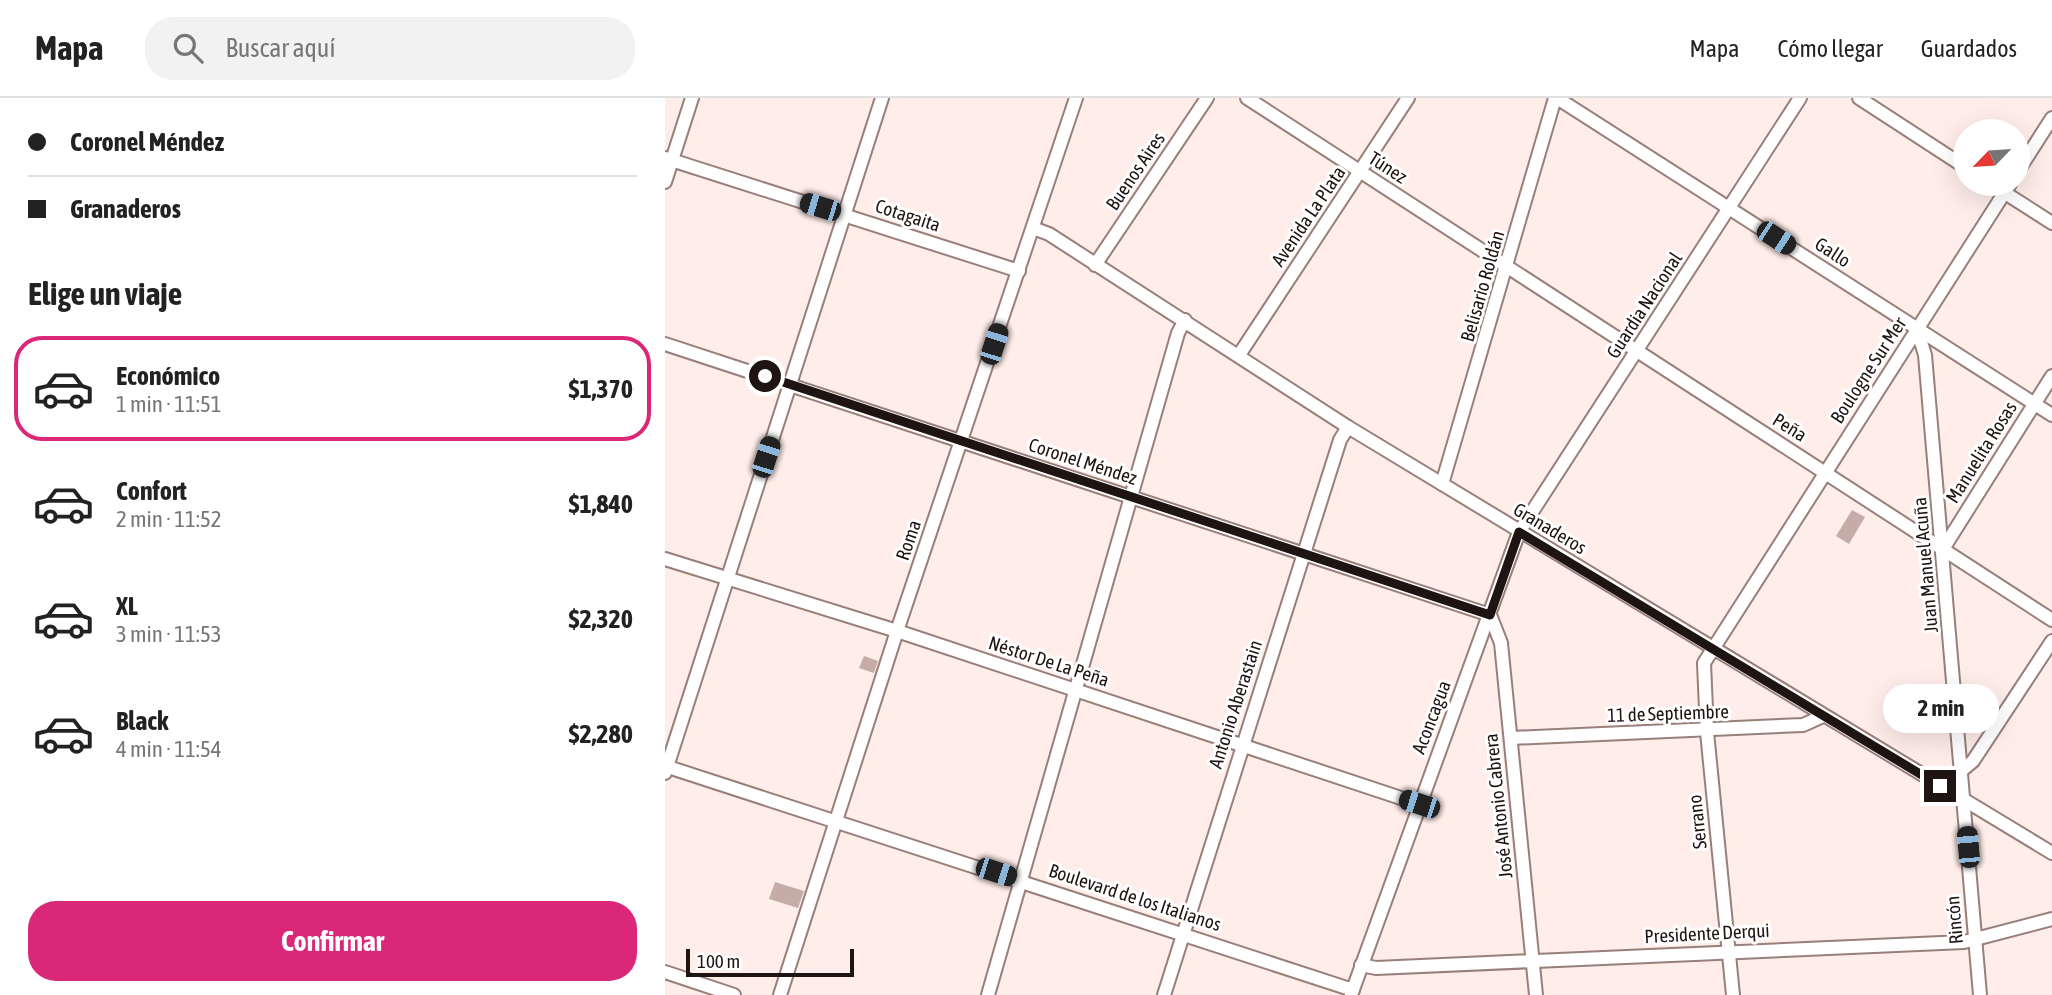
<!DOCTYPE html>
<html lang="es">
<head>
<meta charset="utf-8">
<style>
	body { margin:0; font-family:"Asap Condensed",sans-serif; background:#f2f2f2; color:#222; height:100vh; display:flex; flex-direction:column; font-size:26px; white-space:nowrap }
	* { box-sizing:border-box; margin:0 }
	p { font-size:23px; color:#767676 }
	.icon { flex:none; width:38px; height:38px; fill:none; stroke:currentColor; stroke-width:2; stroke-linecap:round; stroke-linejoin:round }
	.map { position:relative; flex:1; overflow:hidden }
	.panel { display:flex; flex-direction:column; background:#fff; width:665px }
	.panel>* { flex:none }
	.guide { display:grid; align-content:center; height:154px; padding:0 28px; background:#fff }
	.needle { width:46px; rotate:245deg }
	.tools { position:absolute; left:1288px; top:21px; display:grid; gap:14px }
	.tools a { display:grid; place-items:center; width:77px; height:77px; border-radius:50%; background:#fff; box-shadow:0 7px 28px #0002; font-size:35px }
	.scale { position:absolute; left:21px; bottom:18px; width:168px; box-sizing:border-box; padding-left:7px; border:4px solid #1e1412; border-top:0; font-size:19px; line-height:24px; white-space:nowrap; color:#1e1412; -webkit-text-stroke:5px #fff; paint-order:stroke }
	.end { position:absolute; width:32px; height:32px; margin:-16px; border:9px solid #1e1412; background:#fff; box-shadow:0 0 0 4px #fff }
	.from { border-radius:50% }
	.bubble { position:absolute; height:49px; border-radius:24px; background:#fff; box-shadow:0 7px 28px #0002; font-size:23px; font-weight:700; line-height:49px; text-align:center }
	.car { position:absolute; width:21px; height:42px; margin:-21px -10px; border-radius:9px; box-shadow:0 0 5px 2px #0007; background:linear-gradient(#222 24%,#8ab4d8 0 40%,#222 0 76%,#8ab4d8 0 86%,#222 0) }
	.guide b { display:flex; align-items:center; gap:24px; height:66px; font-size:26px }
	.guide b+b { border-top:2px solid #e0e0e0 }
	.guide i { width:18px; height:18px; background:#222 }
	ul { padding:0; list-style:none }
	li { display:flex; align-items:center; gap:21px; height:105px; margin:0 14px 10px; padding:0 14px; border:4px solid transparent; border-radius:28px }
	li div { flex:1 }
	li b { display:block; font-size:26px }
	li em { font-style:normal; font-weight:700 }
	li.selected { border-color:#db2777 }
	li>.icon { width:63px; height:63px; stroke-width:1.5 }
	h2 { padding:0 28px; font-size:32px; line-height:84px }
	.cta { display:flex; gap:14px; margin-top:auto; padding:14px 28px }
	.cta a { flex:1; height:80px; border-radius:28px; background:#db2777; color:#fff; font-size:28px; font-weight:700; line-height:80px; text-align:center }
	header { display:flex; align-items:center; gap:42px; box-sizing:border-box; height:98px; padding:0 35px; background:#fff; border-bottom:2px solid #e0e0e0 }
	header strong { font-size:33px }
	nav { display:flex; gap:38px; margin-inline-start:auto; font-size:24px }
	.search { width:490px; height:63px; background:#f2f2f2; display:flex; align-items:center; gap:18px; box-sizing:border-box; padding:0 24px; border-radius:28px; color:#767676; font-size:26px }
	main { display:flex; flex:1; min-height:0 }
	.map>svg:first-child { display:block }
</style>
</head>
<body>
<header>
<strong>Mapa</strong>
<div class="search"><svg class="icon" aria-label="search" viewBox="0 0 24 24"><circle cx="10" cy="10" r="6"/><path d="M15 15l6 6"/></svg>Buscar aquí</div>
<nav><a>Mapa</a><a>Cómo llegar</a><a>Guardados</a></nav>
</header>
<main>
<section class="panel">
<div class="guide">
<b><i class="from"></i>Coronel Méndez</b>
<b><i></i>Granaderos</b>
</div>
<h2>Elige un viaje</h2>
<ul>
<li class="selected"><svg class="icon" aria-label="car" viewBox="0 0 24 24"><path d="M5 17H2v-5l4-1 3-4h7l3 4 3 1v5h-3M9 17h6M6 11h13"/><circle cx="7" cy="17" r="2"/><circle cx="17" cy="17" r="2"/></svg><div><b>Económico</b><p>1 min · 11:51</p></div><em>$1,370</em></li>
<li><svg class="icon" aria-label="car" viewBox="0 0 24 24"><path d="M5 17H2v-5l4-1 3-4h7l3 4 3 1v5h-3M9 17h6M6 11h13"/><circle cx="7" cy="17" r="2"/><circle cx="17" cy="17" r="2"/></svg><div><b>Confort</b><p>2 min · 11:52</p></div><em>$1,840</em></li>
<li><svg class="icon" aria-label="car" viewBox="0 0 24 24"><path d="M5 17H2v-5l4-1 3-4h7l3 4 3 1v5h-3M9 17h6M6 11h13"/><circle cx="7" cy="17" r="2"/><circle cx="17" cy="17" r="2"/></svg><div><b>XL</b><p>3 min · 11:53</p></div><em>$2,320</em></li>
<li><svg class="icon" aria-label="car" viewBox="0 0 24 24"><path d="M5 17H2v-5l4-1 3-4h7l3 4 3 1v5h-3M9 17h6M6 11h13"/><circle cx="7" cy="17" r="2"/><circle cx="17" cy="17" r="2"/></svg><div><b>Black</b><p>4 min · 11:54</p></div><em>$2,280</em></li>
</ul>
<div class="cta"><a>Confirmar</a></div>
</section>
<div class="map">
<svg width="1387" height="897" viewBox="0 0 1387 897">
	<rect width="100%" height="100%" fill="#feede9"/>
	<!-- building -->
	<g fill="#c6aca6">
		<polygon points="1187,412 1200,419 1184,446 1171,438"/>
		<polygon points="199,558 213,563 209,575 194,570"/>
		<polygon points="110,784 139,793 133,810 104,801"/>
	</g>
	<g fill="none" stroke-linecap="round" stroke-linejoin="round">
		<!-- minor casing -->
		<g stroke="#987f7a" stroke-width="16">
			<g id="minor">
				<polyline points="582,0 1387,522"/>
				<polyline points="892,0 1387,317"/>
				<polyline points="1194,0 1300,69"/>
				<polyline points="0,60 354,173"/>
				<polyline points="1353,73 1387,20"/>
				<polyline points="0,84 27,0"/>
				<polyline points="1326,86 1387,125"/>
				<polyline points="368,130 384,136 683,329 1387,755"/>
				<polyline points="430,167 542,0"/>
				<polyline points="1252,231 1260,257 1315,897"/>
				<polyline points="0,246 825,517 836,545 871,897"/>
				<polyline points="574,257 743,0"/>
				<polyline points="777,386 890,0"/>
				<polyline points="1278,451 1387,278"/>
				<polyline points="0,461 232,533 754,706"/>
				<polyline points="846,640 1138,627 1158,618"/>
				<polyline points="0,668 688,892"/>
				<polyline points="1296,673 1308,663 1387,543"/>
				<polyline points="0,675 217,0"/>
				<polyline points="696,867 711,870 1299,844 1387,821"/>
				<polyline points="0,874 69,897"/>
				<polyline points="115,897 232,533 411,0"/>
				<polyline points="323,897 513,235 520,222"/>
				<polyline points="499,897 675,342 683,329"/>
				<polyline points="686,897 854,434 1135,0"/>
				<polyline points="1068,897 1042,634 1039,565 1345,86"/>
			</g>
		</g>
		<!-- minor -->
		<use href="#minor" stroke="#fff" stroke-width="12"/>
	</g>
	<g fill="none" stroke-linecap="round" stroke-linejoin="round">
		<!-- route -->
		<polyline stroke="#1e1412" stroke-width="9" points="100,278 825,517 854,434 1275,688"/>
	</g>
	<g text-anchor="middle" stroke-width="6" stroke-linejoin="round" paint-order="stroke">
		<!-- street labels -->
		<g font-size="19" fill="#1e1412" stroke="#fff">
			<text transform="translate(723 69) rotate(33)" y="7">Túnez</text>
			<text transform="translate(470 73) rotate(-56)" y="7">Buenos Aires</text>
			<text transform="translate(243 117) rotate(18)" y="7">Cotagaita</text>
			<text transform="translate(643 118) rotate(-56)" y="7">Avenida La Plata</text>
			<text transform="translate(1168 154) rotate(33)" y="7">Gallo</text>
			<text transform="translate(817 188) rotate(-74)" y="7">Belisario Roldán</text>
			<text transform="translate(979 207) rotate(-57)" y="7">Guardia Nacional</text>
			<text transform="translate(1203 272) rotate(-57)" y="7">Boulogne Sur Mer</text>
			<text transform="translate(1125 329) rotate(32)" y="7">Peña</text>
			<text transform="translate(1316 354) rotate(-58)" y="7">Manuelita Rosas</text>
			<text transform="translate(418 363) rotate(18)" y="7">Coronel Méndez</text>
			<text transform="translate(885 430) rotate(31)" y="7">Granaderos</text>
			<text transform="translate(243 442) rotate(-71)" y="7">Roma</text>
			<text transform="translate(1260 467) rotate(-95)" y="7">Juan Manuel Acuña</text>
			<text transform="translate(384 563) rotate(18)" y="7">Néstor De La Peña</text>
			<text transform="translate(570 606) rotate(-72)" y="7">Antonio Aberastain</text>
			<text transform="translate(1003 615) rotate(-2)" y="7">11 de Septiembre</text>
			<text transform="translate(766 619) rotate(-69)" y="7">Aconcagua</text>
			<text transform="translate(833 708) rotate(-96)" y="7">José Antonio Cabrera</text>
			<text transform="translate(1032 724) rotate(-96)" y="7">Serrano</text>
			<text transform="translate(470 799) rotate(18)" y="7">Boulevard de los Italianos</text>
			<text transform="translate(1289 822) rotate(-95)" y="7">Rincón</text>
			<text transform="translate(1042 835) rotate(-3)" y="7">Presidente Derqui</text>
		</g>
	</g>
</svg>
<div class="tools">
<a><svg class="needle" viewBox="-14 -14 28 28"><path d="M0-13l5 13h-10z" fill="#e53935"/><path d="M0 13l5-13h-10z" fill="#767676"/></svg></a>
</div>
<div class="scale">100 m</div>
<i class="end from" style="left:100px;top:278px"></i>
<i class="end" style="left:1275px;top:688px"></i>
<div class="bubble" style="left:1218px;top:586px;width:116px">2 min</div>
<i class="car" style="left:155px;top:109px;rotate:287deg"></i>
<i class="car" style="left:1111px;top:140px;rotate:123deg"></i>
<i class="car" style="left:329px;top:246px;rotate:18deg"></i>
<i class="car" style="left:101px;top:359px;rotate:18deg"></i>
<i class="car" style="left:754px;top:706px;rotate:288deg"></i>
<i class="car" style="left:1303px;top:749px;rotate:355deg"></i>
<i class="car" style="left:331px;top:774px;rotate:108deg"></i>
</div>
</main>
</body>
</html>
